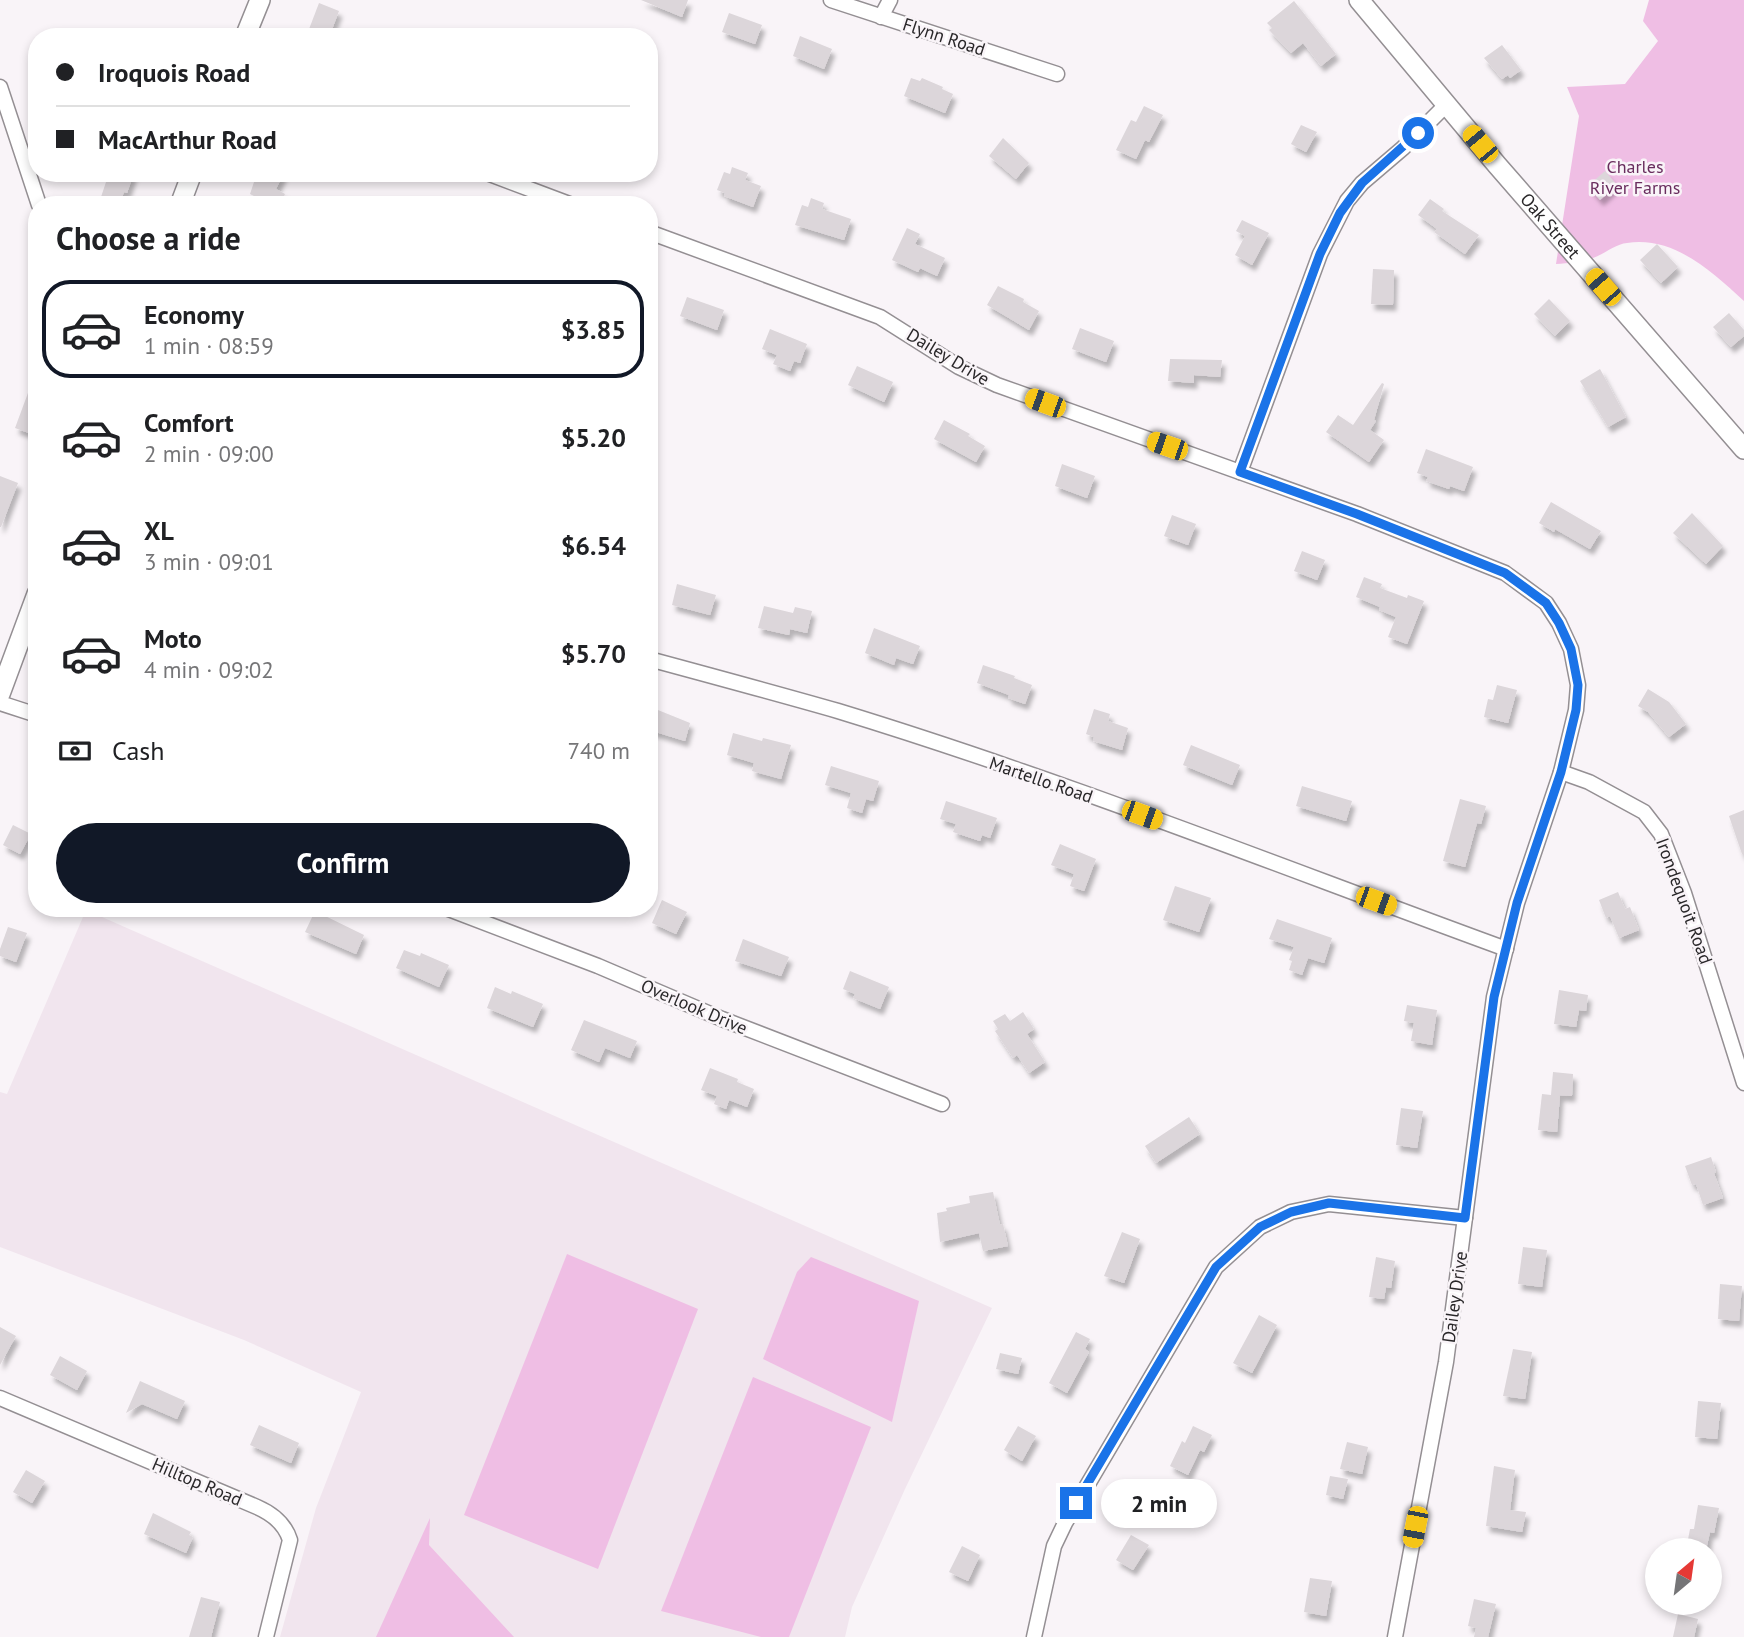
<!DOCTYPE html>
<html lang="en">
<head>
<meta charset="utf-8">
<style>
	body { margin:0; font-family:"PT Sans",sans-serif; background:#f2f2f2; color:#202124; height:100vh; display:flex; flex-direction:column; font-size:26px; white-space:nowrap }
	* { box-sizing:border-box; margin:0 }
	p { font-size:23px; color:#757577 }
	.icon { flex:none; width:38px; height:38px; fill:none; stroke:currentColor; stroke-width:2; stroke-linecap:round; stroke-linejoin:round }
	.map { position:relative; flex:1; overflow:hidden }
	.panel { position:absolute; left:28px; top:196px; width:630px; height:721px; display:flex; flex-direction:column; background:#fff; border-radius:28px; box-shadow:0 4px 10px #0003 }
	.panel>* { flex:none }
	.banner { position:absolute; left:28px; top:28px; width:630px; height:154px; border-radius:28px; box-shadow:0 4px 10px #0003; display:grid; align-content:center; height:154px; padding:0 28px; background:#fff }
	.needle { width:46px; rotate:29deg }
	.controls { position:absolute; left:1645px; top:1538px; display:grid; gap:14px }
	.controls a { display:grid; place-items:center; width:77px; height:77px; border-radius:50%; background:#fff; box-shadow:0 4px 10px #0003; font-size:35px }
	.end { position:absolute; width:32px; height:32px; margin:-16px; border:9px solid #1a73e8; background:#fff; box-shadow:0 0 0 4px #fff }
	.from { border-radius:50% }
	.bubble { position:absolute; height:49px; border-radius:24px; background:#fff; box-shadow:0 4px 10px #0003; font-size:23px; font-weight:700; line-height:49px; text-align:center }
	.car { position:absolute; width:21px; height:42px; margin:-21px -10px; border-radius:9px; box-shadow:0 0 5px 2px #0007; background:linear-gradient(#f5c518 24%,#345 0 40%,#f5c518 0 76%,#345 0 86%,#f5c518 0) }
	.banner b { display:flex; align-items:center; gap:24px; height:66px; font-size:26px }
	.banner b+b { border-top:2px solid #e0e0e0 }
	.banner i { width:18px; height:18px; background:#202124 }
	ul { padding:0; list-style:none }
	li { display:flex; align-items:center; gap:21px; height:98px; margin:0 14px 10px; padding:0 14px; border:4px solid transparent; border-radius:28px }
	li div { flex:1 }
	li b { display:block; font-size:26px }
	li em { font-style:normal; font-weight:700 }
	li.selected { border-color:#111827 }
	li>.icon { width:63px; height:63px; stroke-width:1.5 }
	h2 { padding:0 28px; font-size:32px; line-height:84px }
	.pay { display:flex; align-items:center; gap:18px; height:77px; padding:0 28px; font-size:26px }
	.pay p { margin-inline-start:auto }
	.primary-button { display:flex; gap:14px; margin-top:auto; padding:14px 28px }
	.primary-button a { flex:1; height:80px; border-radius:42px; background:#111827; color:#fff; font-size:28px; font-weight:700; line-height:80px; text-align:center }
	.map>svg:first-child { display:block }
</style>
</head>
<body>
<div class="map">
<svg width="1744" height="1637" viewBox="0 0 1744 1637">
	<defs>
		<filter id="shadow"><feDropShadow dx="3.5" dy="6" stdDeviation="2" flood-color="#0004"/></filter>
	</defs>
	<rect width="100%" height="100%" fill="#f9f4f8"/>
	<!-- built -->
	<polygon fill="#f1e5ee" points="86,910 992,1308 905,1489 852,1607 845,1637 280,1637 316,1508 361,1392 244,1340 0,1247 0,1092 7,1094"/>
	<!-- green -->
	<g fill="#efbee4">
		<path d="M1649,0H1744V301C1712,272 1675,236 1627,243C1616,244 1604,254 1593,258C1582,263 1568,263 1556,264L1579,116L1567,87L1625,84L1658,41L1643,21Z"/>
		<polygon points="567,1254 698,1309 598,1569 464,1515"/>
		<polygon points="811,1257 919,1301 892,1422 763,1359 797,1272"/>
		<polygon points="753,1377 871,1427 789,1637 761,1637 661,1611"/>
		<polygon points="430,1518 429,1545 514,1637 376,1637"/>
	</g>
	<!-- building -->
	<g fill="#dcd6da" filter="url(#shadow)">
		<polygon points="641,0 688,0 682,17"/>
		<polygon points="1294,1 1336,54 1321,66 1303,43 1291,53 1269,30 1272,28 1267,23"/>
		<polygon points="319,3 339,11 329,37 306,37"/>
		<polygon points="729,13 762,25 755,44 722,32"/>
		<polygon points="800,36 832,49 824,69 793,56"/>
		<polygon points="1502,45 1521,70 1510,78 1508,75 1502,79 1484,58"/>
		<polygon points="911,78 920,81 922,78 943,87 942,89 953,94 945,113 904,96"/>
		<polygon points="1144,106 1163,115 1149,142 1145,140 1136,159 1116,150 1131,120 1136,122"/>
		<polygon points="1301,125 1317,132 1306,152 1291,144"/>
		<polygon points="1003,138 1029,163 1016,179 989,156"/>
		<polygon points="732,167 748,173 745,180 761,186 753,207 724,196 725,193 717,190 724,172 730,174"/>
		<polygon points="1605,171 1617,185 1600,200 1588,186"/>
		<polygon points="109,173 134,173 127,193 124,192 119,205 100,200"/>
		<polygon points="257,173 284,173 276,189 285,194 280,205 272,205 250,194"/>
		<polygon points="811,198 824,203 822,209 851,219 844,240 795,225 802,205 808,207"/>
		<polygon points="1430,199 1444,209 1442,211 1479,235 1465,254 1434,232 1437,229 1418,215"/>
		<polygon points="1242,220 1269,233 1252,265 1235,255 1245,236 1236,231"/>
		<polygon points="907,228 920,234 915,244 945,258 937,276 920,268 918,272 892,260"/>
		<polygon points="1657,244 1678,267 1661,283 1640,260"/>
		<polygon points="1373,269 1394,270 1393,305 1371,304"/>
		<polygon points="998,286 1024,299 1023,302 1039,311 1029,330 987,305"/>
		<polygon points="687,297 724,310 717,330 680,316"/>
		<polygon points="1549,299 1570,321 1555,336 1534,314"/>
		<polygon points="1729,313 1744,330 1744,336 1731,347 1713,327"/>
		<polygon points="1080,328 1114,341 1106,362 1072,349"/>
		<polygon points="770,329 807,344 800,363 794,361 790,371 773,364 777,355 762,349"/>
		<polygon points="1170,359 1222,360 1220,377 1194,375 1194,383 1168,381"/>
		<polygon points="857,366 893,382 884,402 848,385"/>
		<polygon points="1600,369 1626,417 1608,427 1580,381"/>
		<polygon points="35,374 37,374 37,436 15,428"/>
		<polygon points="1382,383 1384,384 1374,420 1376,421 1370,430 1384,440 1369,462 1326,432 1338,415 1353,425"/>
		<polygon points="944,420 970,434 968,436 985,446 976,462 934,439"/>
		<polygon points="1426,449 1473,467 1464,491 1450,486 1449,489 1426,481 1428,477 1417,473"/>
		<polygon points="1062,464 1095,476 1087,498 1055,486"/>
		<polygon points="0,476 18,483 1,527 0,527"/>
		<polygon points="1551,502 1601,531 1590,549 1555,529 1554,532 1539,523"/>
		<polygon points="1692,513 1723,546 1706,564 1673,533"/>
		<polygon points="1172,515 1196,524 1188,545 1164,536"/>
		<polygon points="1302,551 1325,560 1317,580 1294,571"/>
		<polygon points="1364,577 1382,584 1380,588 1407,598 1408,595 1424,601 1407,644 1388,637 1396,617 1379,610 1380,607 1356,597"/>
		<polygon points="677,584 716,595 710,615 672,605"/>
		<polygon points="764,606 793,613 795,607 812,611 807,633 790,629 789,635 758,628"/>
		<polygon points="874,628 920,646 913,664 896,658 894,665 865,653"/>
		<polygon points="983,665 1015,676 1014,678 1032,685 1025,704 1008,698 1009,695 977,683"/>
		<polygon points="1497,685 1517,690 1508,723 1484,717 1488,699 1493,700"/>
		<polygon points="1648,689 1669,702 1686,724 1669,737 1648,712 1638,706"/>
		<polygon points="653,708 690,723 685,741 649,730"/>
		<polygon points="1094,709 1110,714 1108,721 1128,728 1122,750 1093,741 1094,737 1086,734"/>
		<polygon points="733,733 762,741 763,738 791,745 781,779 752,771 754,763 727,755"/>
		<polygon points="1191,745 1240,765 1232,785 1183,765"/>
		<polygon points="831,766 879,781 873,801 866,799 862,813 847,808 851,793 825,785"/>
		<polygon points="1302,786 1352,801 1346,821 1296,806"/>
		<polygon points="1460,799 1486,806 1481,824 1477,823 1465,867 1443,861"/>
		<polygon points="946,801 997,818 990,838 982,835 980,841 953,832 956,824 940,819"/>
		<polygon points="1744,810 1744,854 1742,854 1729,816"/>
		<polygon points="13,825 31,834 20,854 3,845"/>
		<polygon points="1060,844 1096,859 1084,891 1070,886 1074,874 1051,865"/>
		<polygon points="1175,886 1211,898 1199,932 1163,920"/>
		<polygon points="1618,892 1625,909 1630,907 1639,930 1619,938 1610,916 1606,918 1599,900"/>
		<polygon points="662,900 687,912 676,934 652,923"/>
		<polygon points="315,911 364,935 356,954 305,932"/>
		<polygon points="1277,919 1332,938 1324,963 1308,958 1302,975 1289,970 1292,961 1289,960 1294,947 1269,939"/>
		<polygon points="8,927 27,933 16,962 0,956 0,949"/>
		<polygon points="743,939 789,957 781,976 735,961"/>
		<polygon points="404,950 420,956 421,953 449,965 439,987 396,968"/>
		<polygon points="850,971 889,987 880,1009 853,998 855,994 843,989"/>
		<polygon points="495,987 511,994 512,991 543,1004 533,1027 487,1008"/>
		<polygon points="1559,990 1588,995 1586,1011 1579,1010 1576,1027 1554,1024"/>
		<polygon points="1407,1005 1437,1010 1432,1045 1411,1041 1414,1023 1404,1021"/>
		<polygon points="1023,1012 1034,1029 1027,1034 1045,1062 1029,1073 1017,1055 1013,1058 995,1031 998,1029 993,1021 1005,1014 1010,1021"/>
		<polygon points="584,1020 637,1041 630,1058 605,1048 599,1062 571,1050"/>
		<polygon points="710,1068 738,1079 737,1082 754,1089 747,1107 729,1100 726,1109 714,1104 717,1096 701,1090"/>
		<polygon points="1553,1072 1573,1074 1572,1096 1556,1095 1560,1095 1557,1132 1538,1130 1542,1094 1551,1095"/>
		<polygon points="1401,1108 1423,1111 1417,1148 1396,1145"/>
		<polygon points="1189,1117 1200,1134 1156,1163 1145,1146"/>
		<polygon points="1711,1157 1716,1172 1714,1173 1723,1198 1703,1205 1696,1184 1692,1185 1685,1166"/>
		<polygon points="993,1192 1000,1225 1003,1224 1008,1246 983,1251 979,1233 940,1242 937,1213 947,1211 946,1208 970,1203 969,1196"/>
		<polygon points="1122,1232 1140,1239 1124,1283 1104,1276"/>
		<polygon points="1523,1247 1547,1250 1542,1287 1518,1284"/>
		<polygon points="1376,1257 1395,1261 1391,1288 1386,1287 1384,1299 1369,1297"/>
		<polygon points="1720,1284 1742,1286 1739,1321 1718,1319"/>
		<polygon points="1259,1315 1277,1325 1252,1373 1233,1363"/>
		<polygon points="0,1327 16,1336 0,1365"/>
		<polygon points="1076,1332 1090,1339 1085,1349 1089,1352 1067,1393 1049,1383"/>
		<polygon points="1513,1349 1532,1352 1525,1399 1503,1396"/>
		<polygon points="1000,1353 1022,1358 1018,1374 996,1369"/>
		<polygon points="60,1356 87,1371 77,1390 50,1375"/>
		<polygon points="140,1381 185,1401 177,1419 142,1404 126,1413"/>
		<polygon points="1698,1401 1721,1403 1717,1439 1695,1437"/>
		<polygon points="259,1425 299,1443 291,1463 250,1445"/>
		<polygon points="1018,1426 1036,1436 1022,1461 1004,1450"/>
		<polygon points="1193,1426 1212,1435 1204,1452 1200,1450 1188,1475 1170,1466 1182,1441 1185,1443"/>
		<polygon points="1347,1442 1368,1447 1362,1474 1340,1469"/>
		<polygon points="1494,1466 1515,1470 1510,1510 1526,1512 1522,1532 1486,1526"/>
		<polygon points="26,1470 45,1481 32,1503 13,1492"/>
		<polygon points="1330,1476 1348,1479 1343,1499 1326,1495"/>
		<polygon points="1698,1505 1719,1508 1714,1533 1710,1532 1706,1550 1686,1550 1690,1529 1694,1529"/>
		<polygon points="153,1513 191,1532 189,1535 193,1537 186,1553 144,1534"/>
		<polygon points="1131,1535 1149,1545 1133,1570 1116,1560"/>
		<polygon points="962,1546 980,1555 968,1581 949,1572"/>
		<polygon points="1310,1578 1332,1581 1326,1616 1304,1612"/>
		<polygon points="201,1597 220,1602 211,1637 189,1637"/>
		<polygon points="1474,1599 1496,1604 1488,1637 1474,1637 1476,1628 1468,1626"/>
		<polygon points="1678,1614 1698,1619 1694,1637 1673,1637"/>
	</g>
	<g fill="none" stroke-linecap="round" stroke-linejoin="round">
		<!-- minor casing -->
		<g stroke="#948f93" stroke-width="17">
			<g id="minor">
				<polyline points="831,0 1057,74"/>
				<polyline points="881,17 890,0"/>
				<polyline points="0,87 39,205"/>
				<polyline points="487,173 572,205"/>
				<polyline points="649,232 880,317 959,367 997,385 1357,514 1505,573 1546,603 1559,623 1571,649 1578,685 1576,710 1561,772 1517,903 1494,997 1446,1362 1395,1637"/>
				<polyline points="1240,472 1320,254 1347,201 1362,183 1403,148 1447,104"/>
				<path d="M649,659C712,676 775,693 838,711C1064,780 1284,868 1506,949"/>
				<polyline points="0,703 37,715"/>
				<polyline points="1561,772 1589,782 1644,812 1661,834 1684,893 1744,1083"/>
				<polyline points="446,908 598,966 722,1019 942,1104"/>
				<path d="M0,1398L257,1507C273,1514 285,1524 290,1540L266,1637"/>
				<polyline points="1034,1637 1054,1546 1065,1523 1216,1267 1260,1227 1291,1212 1329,1204 1465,1218"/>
			</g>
		</g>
		<!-- secondary casing -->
		<g stroke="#948f93" stroke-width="22">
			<g id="secondary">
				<path id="s1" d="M1359,0L1497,165L1744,449"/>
				<polyline points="245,37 260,0"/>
				<polyline points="180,205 192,173"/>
				<polyline points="0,694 37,594"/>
			</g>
		</g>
		<!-- minor -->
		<use href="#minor" stroke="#fff" stroke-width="14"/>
		<!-- secondary -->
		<use href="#secondary" stroke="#fff" stroke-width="19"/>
	</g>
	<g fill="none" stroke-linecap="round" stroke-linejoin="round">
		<!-- route -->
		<polyline stroke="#1a73e8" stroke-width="9" points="1076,1503 1216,1267 1260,1227 1291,1212 1329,1203 1465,1218 1494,997 1517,903 1561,772 1576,710 1578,685 1571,649 1559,623 1546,603 1505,573 1357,514 1240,472 1320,254 1340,213 1362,183 1418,133"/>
	</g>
	<g text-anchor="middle" stroke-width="5" stroke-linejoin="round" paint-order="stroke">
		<!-- street labels -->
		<g font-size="18" fill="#292729" stroke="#f9f4f8">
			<text transform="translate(944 37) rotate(18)" y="6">Flynn Road</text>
			<text dy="6" stroke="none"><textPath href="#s1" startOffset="296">Oak Street</textPath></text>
			<text transform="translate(948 357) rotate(31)" y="6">Dailey Drive</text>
			<text transform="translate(1041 780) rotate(19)" y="6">Martello Road</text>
			<text transform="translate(1684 901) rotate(70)" y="6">Irondequoit Road</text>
			<text transform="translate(694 1007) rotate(23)" y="6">Overlook Drive</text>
			<text transform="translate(1455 1297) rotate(-82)" y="6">Dailey Drive</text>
			<text transform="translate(197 1482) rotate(23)" y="6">Hilltop Road</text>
		</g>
		<!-- park labels -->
		<g font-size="18" fill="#692d5e" stroke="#f9f4f8">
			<text x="1635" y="173">Charles<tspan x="1635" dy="21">River Farms</tspan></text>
		</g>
	</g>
</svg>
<div class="controls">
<a><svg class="needle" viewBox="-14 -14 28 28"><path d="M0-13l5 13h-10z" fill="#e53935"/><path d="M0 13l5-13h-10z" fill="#757577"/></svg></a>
</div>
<i class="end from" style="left:1418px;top:133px"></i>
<i class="end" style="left:1076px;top:1503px"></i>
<div class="bubble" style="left:1101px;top:1479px;width:116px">2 min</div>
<i class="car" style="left:1480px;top:144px;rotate:320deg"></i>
<i class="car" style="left:1603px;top:287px;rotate:319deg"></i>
<i class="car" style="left:1045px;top:403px;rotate:290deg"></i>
<i class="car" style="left:1167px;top:446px;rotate:289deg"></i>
<i class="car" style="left:1142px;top:815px;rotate:110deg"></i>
<i class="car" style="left:1376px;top:901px;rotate:110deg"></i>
<i class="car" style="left:1415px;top:1527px;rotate:191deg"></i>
<div class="banner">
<b><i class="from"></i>Iroquois Road</b>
<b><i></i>MacArthur Road</b>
</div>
<section class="panel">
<h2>Choose a ride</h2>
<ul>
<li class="selected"><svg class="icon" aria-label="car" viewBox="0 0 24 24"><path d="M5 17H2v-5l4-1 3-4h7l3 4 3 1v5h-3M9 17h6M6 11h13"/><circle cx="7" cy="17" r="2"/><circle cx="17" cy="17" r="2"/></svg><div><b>Economy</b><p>1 min · 08:59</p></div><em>$3.85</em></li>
<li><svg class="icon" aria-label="car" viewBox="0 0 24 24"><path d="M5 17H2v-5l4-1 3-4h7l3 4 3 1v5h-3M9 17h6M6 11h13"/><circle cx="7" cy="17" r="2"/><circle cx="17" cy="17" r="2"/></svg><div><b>Comfort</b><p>2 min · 09:00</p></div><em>$5.20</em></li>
<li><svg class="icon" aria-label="car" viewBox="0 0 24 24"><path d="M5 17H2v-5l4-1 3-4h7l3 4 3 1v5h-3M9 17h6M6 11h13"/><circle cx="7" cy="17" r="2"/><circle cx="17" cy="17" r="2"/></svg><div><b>XL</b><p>3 min · 09:01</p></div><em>$6.54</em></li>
<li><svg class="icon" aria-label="car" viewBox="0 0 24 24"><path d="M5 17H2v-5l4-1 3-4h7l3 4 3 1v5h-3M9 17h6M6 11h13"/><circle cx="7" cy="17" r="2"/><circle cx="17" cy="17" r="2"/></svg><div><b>Moto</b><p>4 min · 09:02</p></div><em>$5.70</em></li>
</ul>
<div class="pay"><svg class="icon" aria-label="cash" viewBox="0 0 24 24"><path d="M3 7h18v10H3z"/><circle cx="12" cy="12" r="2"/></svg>Cash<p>740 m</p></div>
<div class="primary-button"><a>Confirm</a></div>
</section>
</div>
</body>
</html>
